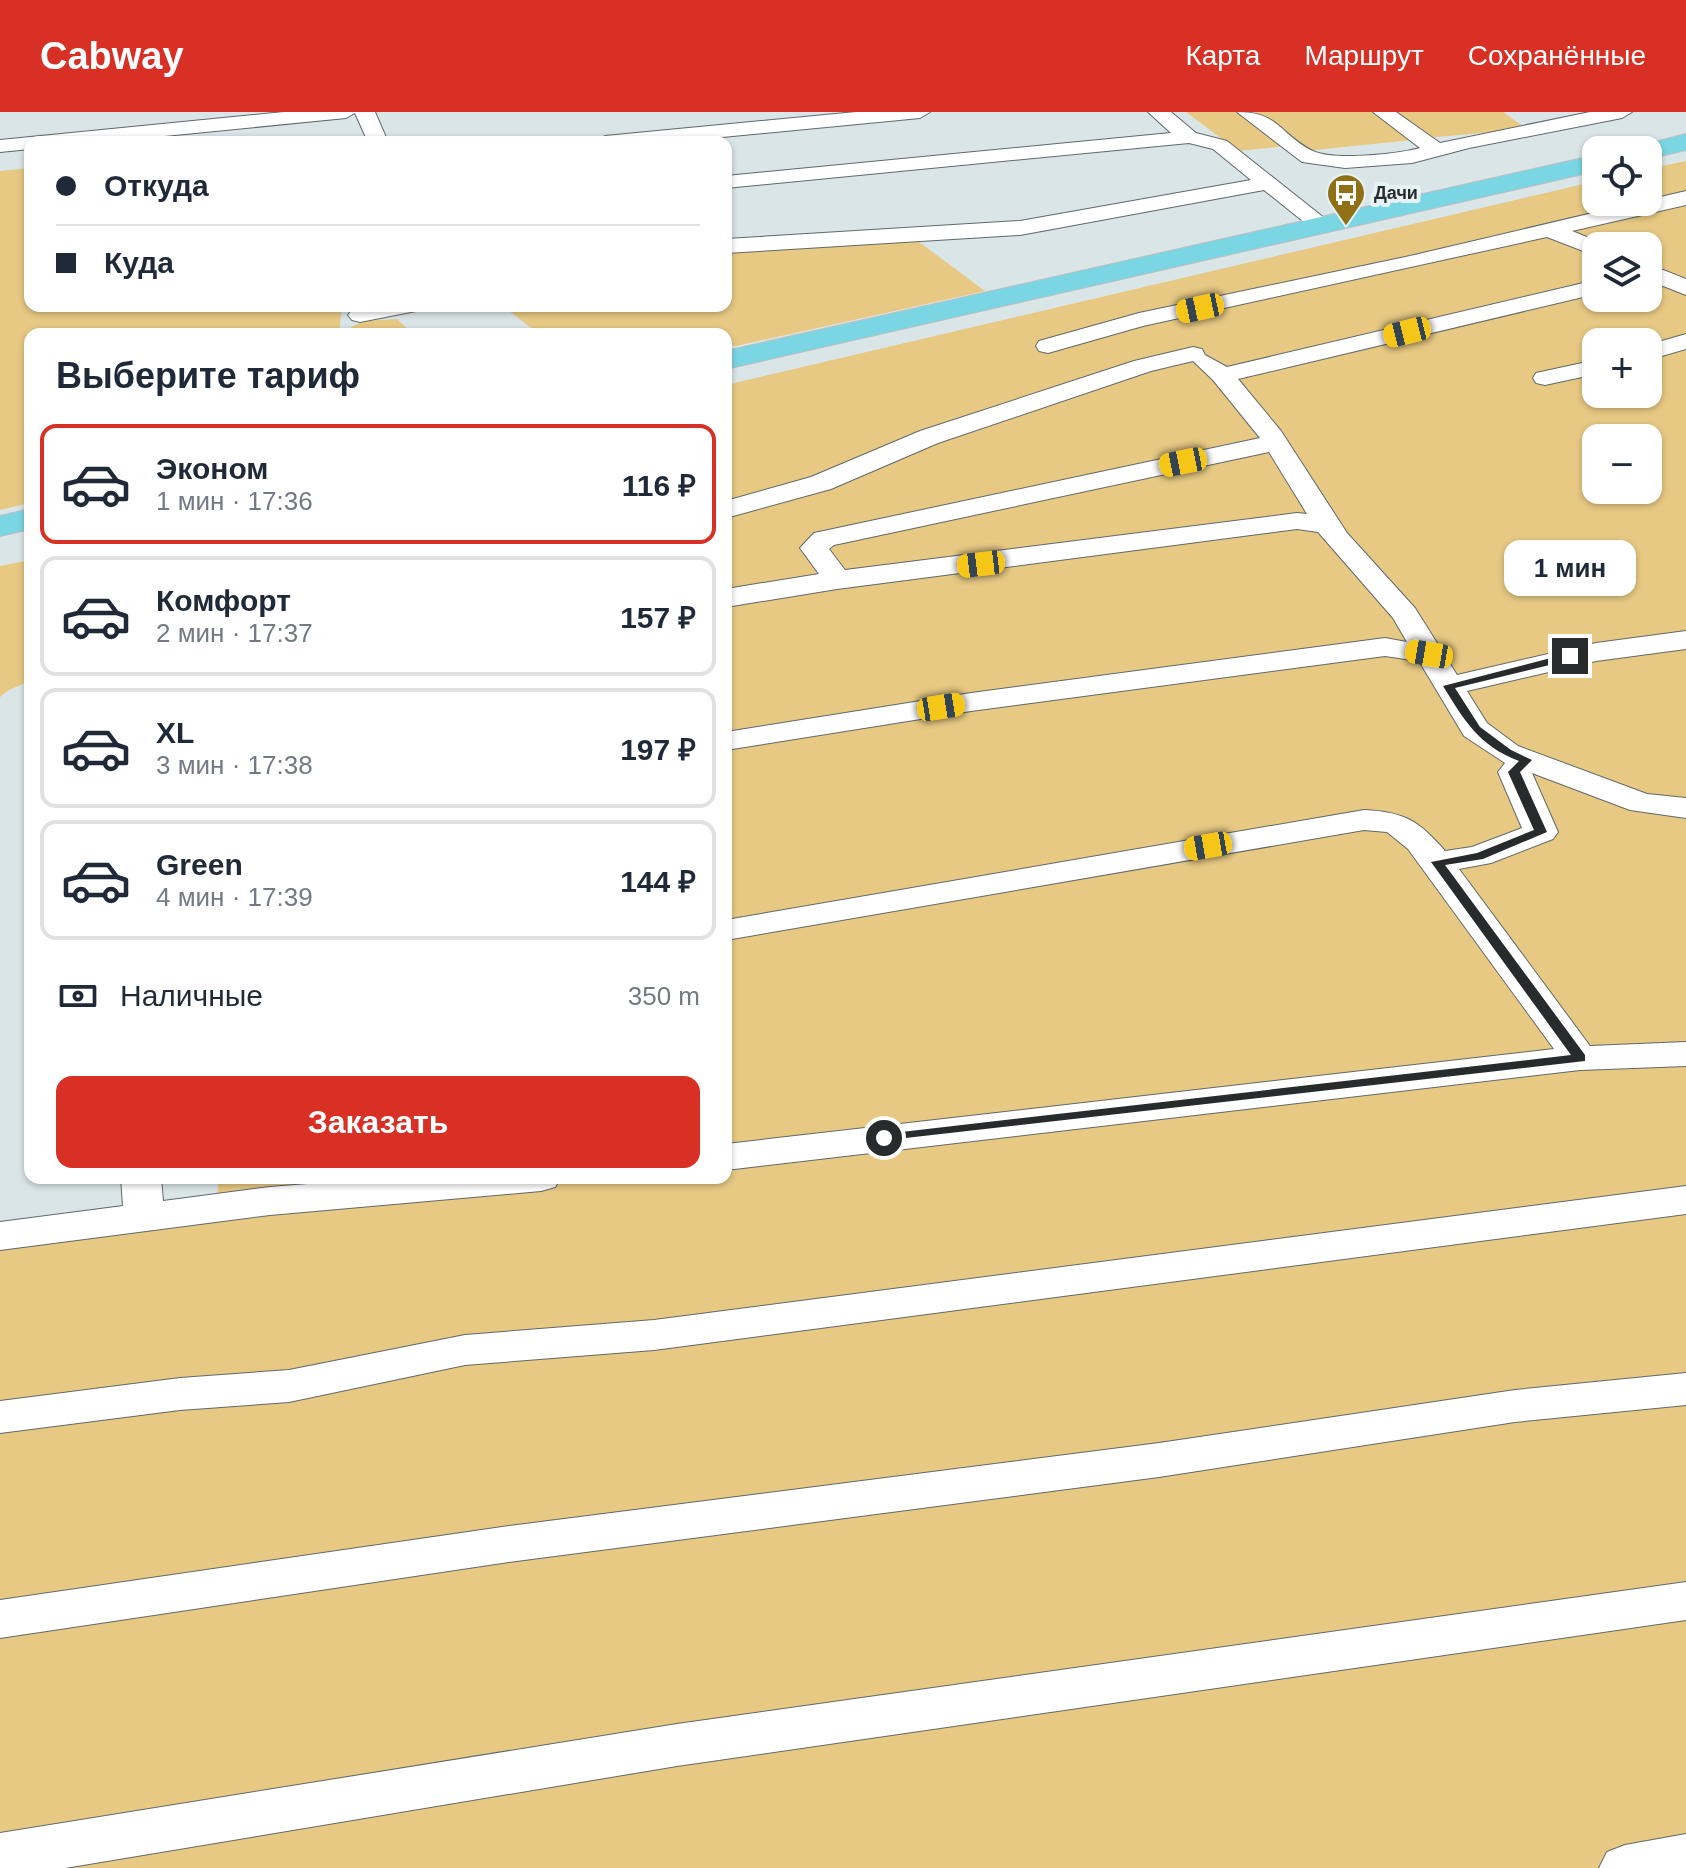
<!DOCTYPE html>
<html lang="ru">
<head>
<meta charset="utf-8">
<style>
	body { margin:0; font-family:Arial,sans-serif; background:#f2f2f3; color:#1f2937; height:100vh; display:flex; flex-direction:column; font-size:30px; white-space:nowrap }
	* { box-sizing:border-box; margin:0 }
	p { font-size:26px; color:#747a83 }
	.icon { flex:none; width:44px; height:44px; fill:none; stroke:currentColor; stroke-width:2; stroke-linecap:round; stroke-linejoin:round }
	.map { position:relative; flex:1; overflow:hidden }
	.details { position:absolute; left:24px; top:216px; width:708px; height:856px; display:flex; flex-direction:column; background:#fff; border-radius:16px; box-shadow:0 2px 6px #0004 }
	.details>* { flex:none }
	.banner { position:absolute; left:24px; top:24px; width:708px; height:176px; border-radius:16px; box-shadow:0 2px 6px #0004; display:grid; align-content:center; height:176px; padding:0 32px; background:#fff }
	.buttons { position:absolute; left:1582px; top:24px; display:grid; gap:16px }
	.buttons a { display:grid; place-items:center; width:80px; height:80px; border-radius:16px; background:#fff; box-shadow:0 2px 6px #0004; font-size:40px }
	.end { position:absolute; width:36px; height:36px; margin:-18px; border:10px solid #272b2c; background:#fff; box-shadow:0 0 0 4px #fff }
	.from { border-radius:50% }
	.bubble { position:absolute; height:56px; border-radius:16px; background:#fff; box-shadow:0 2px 6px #0004; font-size:26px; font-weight:700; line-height:56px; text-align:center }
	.car { position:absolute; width:24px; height:48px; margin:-24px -12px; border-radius:10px; box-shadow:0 0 6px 2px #0007; background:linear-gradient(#f5c518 24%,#345 0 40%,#f5c518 0 76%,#345 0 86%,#f5c518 0) }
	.banner b { display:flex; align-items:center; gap:28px; height:76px; font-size:30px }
	.banner b+b { border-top:2px solid #e0e1e3 }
	.banner i { width:20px; height:20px; background:#1f2937 }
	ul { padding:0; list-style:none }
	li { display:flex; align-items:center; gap:24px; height:120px; margin:0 16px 12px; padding:0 16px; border:4px solid #e0e1e3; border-radius:16px }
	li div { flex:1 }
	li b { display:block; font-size:30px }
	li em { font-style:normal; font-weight:700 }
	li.selected { border-color:#d93025 }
	li>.icon { width:72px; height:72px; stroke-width:1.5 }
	h2 { padding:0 32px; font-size:36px; line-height:96px }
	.pay { display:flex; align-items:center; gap:20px; height:88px; padding:0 32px; font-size:30px }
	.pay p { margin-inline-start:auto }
	.cta { display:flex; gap:16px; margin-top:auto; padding:16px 32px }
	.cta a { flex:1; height:92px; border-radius:16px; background:#d93025; color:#fff; font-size:32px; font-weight:700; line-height:92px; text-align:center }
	header { display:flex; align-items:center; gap:48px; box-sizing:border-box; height:112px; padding:0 40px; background:#d93025; color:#fff }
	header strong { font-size:38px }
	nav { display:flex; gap:44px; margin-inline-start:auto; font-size:28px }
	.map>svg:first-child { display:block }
</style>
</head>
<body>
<header>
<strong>Cabway</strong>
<nav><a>Карта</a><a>Маршрут</a><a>Сохранённые</a></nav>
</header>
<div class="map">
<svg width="1686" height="1756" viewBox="0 0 1686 1756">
	<rect width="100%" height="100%" fill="#dae5e7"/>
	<!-- green -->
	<g fill="#e7c983" fill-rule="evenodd">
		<polygon points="1186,0 1241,0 1286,34 1238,39"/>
		<polygon points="1253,0 1374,0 1412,28 1305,39"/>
		<polygon points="1391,0 1503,0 1527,17 1426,26"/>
		<path d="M1686,49V1756H0V1135L215,1103L219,1066H726V273L1596,69V90H1648V57ZM1596,134H1648V186H1596ZM1596,230H1648V282H1596ZM1596,326H1648V378H1596Z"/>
		<polygon points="30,56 30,194 342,194 339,222 363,209 397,207 413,222 30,222 30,391 0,398 0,59"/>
		<polygon points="915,127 985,179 736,234 726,232 726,222 539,222 503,194 726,194 726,137"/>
		<polygon points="30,448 30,569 9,578 0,585 0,454"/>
	</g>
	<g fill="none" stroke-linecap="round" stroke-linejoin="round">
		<!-- minor casing -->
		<g stroke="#5f696b" stroke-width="2">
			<g id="minor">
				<polygon points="284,0 375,0 388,30 368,30 355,1 346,6 104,30 30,30 30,37 0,40 0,28"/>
				<polygon points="856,0 930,0 920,6 670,30 595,30 605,24"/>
				<polygon points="1148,0 1171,0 1196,21 1227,29 1333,113 1330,118 1314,118 1264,78 1020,123 726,141 726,127 1020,109 1251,68 1213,37 1189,31 726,76 726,64 1171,21"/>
				<path d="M1237,0C1280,0 1280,23 1313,39C1334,49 1398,42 1420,36L1373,0H1396L1440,31L1590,0H1632L1622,6L1469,36L1412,51L1345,56L1302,50Z"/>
				<polygon points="1686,79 1686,93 1572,119 1604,132 1596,134 1596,144 1547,125 1143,214 1048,241 1039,239 1036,234 1039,229 1139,201 1410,144"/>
				<polygon points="1648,152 1686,167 1686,183 1648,168"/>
				<path d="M1596,168V182L1238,267L1281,319L1347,421L1415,496L1457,563L1596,531L1686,519V537L1596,549L1467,579L1487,611L1518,634L1647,682L1686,686V706L1630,698L1532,661L1558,720L1553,727L1491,751L1459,757L1590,934L1686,930V954L1580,958L726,1058V1032L1554,937L1408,737L1387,720L1364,718L726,828V808L1364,698C1405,700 1419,709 1445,739L1472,735L1522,716L1498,660L1505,651L1464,624L1419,549L1385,544L971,599L726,638V620L971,581L1385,526L1407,530L1393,506L1318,420L1297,417L837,477L726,495V477L819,462L800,436L814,421L1260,326L1213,268L1193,249L1151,259L938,331L831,377L726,406V389L811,365L920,319L1134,249L1193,235L1202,237L1205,243L1227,255ZM1269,340L1307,402L1297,401L845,458L829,437L834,433Z"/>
				<polygon points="370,194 420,194 416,199 360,210 352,208 348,203 352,198"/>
				<polygon points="1686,222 1686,237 1648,248 1648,233"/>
				<polygon points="1596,248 1596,262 1545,273 1536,271 1533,266 1536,261"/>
				<polygon points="121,1066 161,1066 163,1089 270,1075 383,1066 561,1066 555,1075 541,1079 270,1103 0,1138 0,1110 123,1094"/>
				<polygon points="1686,1074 1686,1102 654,1238 465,1253 289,1290 180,1298 0,1321 0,1289 180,1266 289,1258 465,1223 654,1208"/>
				<polygon points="1686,1261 1686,1293 1515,1310 1159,1365 509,1450 0,1526 0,1488 509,1414 1159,1331 1515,1278"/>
				<polygon points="1686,1470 1686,1508 677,1654 65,1756 0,1756 0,1721 677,1612"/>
				<polygon points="1686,1722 1686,1756 1599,1756 1607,1740 1625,1733"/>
			</g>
		</g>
		<!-- major casing -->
		<g stroke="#bebfc0" stroke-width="2">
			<g id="major">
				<polygon points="1686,22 1686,38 1648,47 1648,38 1636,38 1639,34"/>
				<polygon points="1596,43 1596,59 726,257 726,239"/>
				<polygon points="30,397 30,417 0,424 0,404"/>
			</g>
		</g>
		<!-- minor -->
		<use href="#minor" fill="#fff" fill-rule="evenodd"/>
		<!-- major -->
		<use href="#major" fill="#7bd6e3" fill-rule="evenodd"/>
	</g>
	<!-- route -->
	<path fill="#272b2c" d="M1570,541L1574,542V547L1455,576L1480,615L1511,638L1532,648L1520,660L1547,720L1483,747L1445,753L1585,943V949L879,1029V1023L884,1022L1571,943L1431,750L1477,741L1534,718L1508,660L1519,649C1479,634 1464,608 1443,574Z"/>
	<!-- icons -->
	<defs>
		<g id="bus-pin" transform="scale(2)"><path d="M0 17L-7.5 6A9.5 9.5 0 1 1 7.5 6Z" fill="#907015" stroke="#e7f2f4"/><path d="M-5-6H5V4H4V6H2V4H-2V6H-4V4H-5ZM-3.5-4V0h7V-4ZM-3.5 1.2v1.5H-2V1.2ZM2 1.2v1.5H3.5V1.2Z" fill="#fff"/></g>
	</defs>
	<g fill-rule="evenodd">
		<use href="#bus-pin" x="1346" y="81"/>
	</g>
	<g text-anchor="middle" stroke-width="8" stroke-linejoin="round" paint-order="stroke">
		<!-- far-poi labels -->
		<g font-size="18" font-weight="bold" fill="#272b2c" stroke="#e7f2f4" text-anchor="start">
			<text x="1374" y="87">Дачи</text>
		</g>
	</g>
</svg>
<div class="buttons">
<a><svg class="icon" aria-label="locate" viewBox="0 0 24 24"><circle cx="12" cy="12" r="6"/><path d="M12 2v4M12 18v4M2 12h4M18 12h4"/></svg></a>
<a><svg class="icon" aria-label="layers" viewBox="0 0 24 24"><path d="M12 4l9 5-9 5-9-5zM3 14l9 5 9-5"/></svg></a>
<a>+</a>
<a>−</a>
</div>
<i class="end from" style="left:884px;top:1026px"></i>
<i class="end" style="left:1570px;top:544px"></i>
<div class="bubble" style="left:1504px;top:428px;width:132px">1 мин</div>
<i class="car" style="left:1200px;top:196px;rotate:258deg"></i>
<i class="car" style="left:1407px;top:220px;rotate:256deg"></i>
<i class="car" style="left:1183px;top:350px;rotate:259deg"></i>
<i class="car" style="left:981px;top:452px;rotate:263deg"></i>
<i class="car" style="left:1429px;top:542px;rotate:280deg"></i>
<i class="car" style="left:941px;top:595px;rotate:81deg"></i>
<i class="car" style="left:1208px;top:734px;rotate:260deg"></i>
<div class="banner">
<b><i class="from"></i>Откуда</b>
<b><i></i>Куда</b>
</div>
<section class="details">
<h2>Выберите тариф</h2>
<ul>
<li class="selected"><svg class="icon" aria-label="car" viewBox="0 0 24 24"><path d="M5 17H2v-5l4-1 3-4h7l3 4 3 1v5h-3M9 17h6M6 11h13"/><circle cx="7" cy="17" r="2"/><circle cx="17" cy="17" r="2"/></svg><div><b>Эконом</b><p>1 мин · 17:36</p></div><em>116 ₽</em></li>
<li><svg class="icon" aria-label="car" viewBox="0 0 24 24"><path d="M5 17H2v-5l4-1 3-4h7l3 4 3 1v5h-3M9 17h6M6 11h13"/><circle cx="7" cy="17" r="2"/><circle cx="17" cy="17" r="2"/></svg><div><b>Комфорт</b><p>2 мин · 17:37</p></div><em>157 ₽</em></li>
<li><svg class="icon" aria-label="car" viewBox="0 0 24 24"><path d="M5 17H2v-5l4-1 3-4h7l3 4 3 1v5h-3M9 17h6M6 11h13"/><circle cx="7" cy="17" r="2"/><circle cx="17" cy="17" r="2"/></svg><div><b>XL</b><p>3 мин · 17:38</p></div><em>197 ₽</em></li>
<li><svg class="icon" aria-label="car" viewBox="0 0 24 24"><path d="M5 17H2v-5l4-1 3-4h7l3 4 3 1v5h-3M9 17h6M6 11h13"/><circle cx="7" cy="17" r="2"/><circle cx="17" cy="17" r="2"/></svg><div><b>Green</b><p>4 мин · 17:39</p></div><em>144 ₽</em></li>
</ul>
<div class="pay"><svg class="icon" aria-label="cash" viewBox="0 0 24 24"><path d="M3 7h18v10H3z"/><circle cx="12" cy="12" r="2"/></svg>Наличные<p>350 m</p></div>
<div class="cta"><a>Заказать</a></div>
</section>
</div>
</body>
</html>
